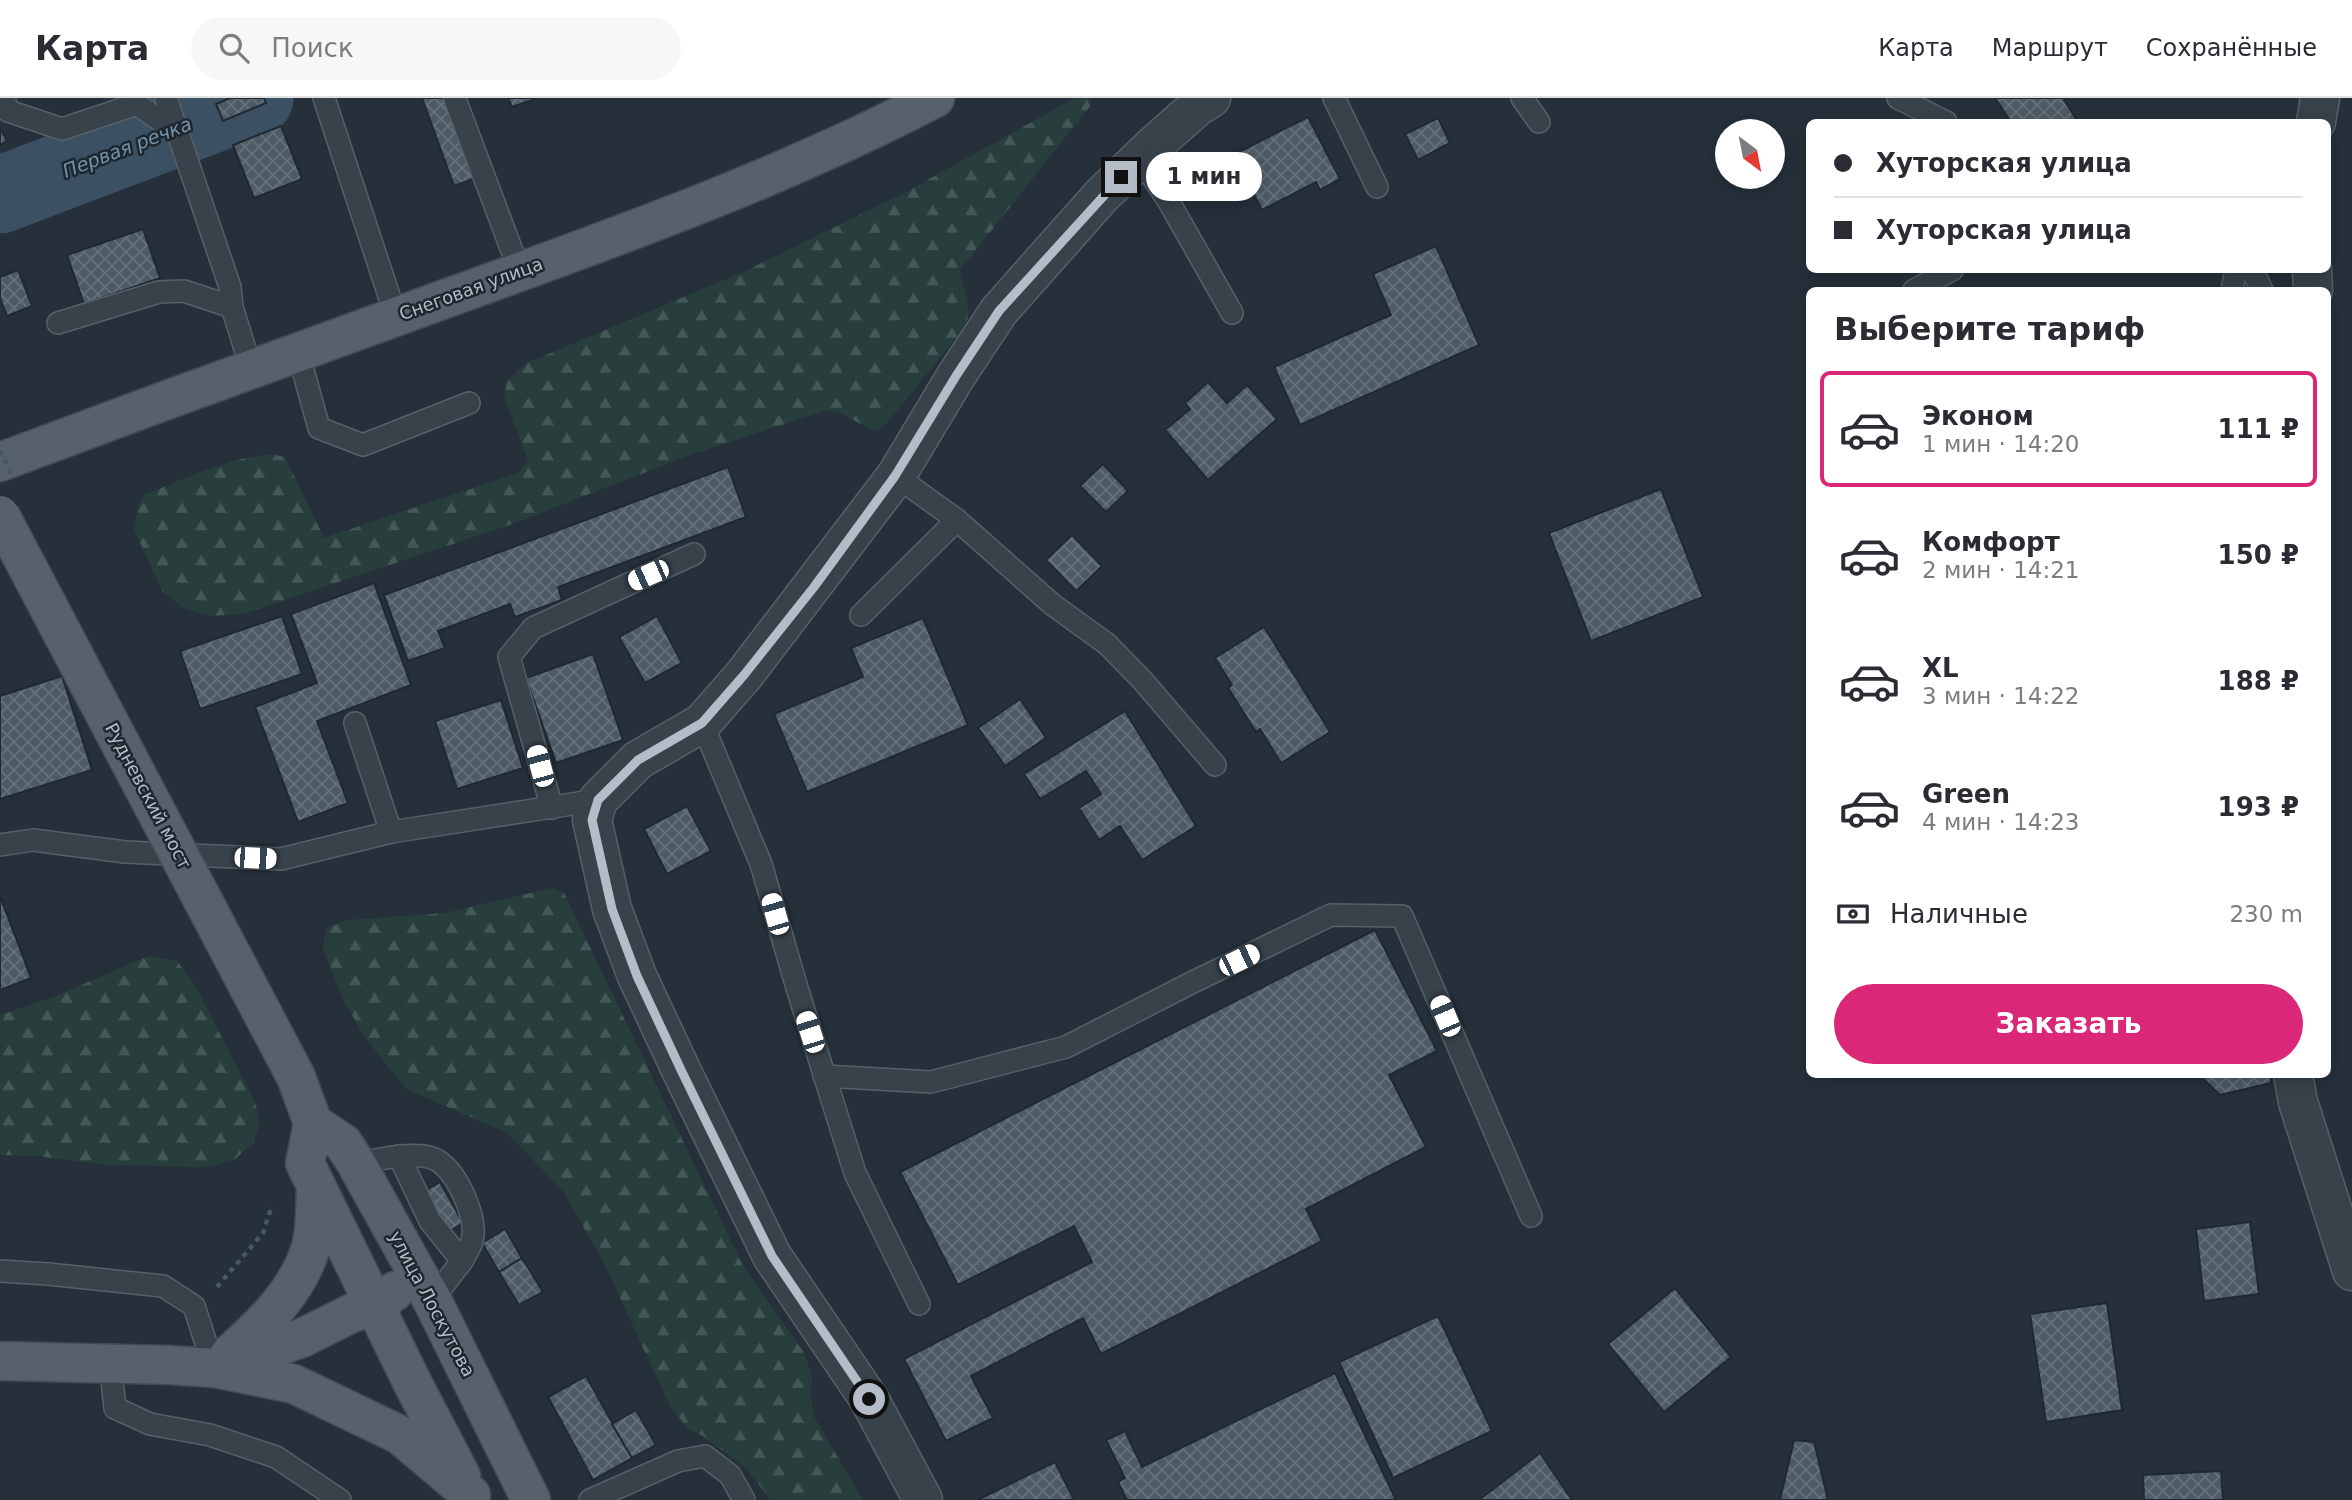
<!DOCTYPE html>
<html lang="ru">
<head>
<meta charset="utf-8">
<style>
	body { margin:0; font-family:"DejaVu Sans",sans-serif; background:#f7f7f7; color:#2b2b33; height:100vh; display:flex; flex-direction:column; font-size:26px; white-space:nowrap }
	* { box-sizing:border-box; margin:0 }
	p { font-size:23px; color:#7c7c81 }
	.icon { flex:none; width:38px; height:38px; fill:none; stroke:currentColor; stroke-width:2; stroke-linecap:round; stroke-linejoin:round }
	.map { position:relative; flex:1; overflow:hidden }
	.panel { position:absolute; left:1806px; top:189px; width:525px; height:791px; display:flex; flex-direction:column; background:#fff; border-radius:10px; box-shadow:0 4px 18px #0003 }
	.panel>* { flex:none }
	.banner { position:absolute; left:1806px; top:21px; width:525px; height:154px; border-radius:10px; box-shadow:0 4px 18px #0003; display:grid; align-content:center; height:154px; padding:0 28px; background:#fff }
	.needle { width:46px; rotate:148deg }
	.tools { position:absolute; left:1715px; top:21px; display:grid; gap:14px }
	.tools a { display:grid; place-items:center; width:70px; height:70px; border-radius:50%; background:#fff; box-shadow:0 4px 18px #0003; font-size:35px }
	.end { position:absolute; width:32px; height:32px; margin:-16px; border:9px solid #b4bdc7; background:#111; box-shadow:0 0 0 4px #111 }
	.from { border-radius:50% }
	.bubble { position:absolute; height:49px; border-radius:24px; background:#fff; box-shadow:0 4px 18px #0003; font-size:23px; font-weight:700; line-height:49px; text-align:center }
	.car { position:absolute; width:21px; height:42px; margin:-21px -10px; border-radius:9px; box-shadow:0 0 5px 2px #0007; background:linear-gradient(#fff 24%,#345 0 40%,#fff 0 76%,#345 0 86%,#fff 0) }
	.banner b { display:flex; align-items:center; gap:24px; height:66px; font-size:26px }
	.banner b+b { border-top:2px solid #e1e1e2 }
	.banner i { width:18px; height:18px; background:#2b2b33 }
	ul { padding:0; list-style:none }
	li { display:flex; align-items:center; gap:21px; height:116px; margin:0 14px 10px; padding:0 14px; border:4px solid transparent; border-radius:10px }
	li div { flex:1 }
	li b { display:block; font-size:26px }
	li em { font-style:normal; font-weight:700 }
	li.selected { border-color:#db2777 }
	li>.icon { width:63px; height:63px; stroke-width:1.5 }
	h2 { padding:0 28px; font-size:32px; line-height:84px }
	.pay { display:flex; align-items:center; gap:18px; height:77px; padding:0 28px; font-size:26px }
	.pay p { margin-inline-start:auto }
	.action { display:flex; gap:14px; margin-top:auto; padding:14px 28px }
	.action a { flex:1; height:80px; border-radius:42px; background:#db2777; color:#fff; font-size:28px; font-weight:700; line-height:80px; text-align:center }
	header { display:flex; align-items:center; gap:42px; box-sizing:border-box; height:98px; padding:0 35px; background:#fff; border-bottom:2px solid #e1e1e2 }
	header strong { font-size:33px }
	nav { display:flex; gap:38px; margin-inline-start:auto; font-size:24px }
	.search { width:490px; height:63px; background:#f7f7f7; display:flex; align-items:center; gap:18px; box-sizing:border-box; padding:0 24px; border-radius:38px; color:#7c7c81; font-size:26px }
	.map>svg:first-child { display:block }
</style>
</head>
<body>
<header>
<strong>Карта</strong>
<div class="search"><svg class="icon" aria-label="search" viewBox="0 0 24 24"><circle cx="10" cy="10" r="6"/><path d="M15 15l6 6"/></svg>Поиск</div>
<nav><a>Карта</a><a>Маршрут</a><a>Сохранённые</a></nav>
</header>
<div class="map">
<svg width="2352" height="1402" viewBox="0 0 2352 1402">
	<defs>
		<pattern id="forest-firs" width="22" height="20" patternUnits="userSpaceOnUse" patternTransform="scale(1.75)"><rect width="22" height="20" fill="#283e3d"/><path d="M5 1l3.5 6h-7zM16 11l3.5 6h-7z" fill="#455858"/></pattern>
		<pattern id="building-cross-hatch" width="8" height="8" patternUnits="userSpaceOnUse" patternTransform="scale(1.75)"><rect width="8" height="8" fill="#4e5b66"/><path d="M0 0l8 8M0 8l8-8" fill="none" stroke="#65717a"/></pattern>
	</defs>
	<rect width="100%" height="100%" fill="#25303b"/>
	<!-- forest -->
	<g fill="url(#forest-firs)">
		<path d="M1075,0H1090L1091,7L960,172L969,213L966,228L883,330L873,333L845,317L828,312L693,356L504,429L243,516L210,518L185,511L162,493L134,431L138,409L145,396C179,384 252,348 285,359L324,440L518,375L528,363L504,298L507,283L527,265L743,174L902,96Z"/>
		<polygon points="552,790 564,795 742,1166 803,1253 812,1276 811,1293 813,1317 863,1402 771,1402 745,1369 703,1338 688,1331 670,1308 603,1163 563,1093 507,1035 406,991 369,945 345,906 323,851 326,830 348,822 445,815"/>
		<polygon points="148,858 177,863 195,887 255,1004 260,1024 254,1044 234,1062 209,1069 110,1067 36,1058 0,1057 0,917 54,899"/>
	</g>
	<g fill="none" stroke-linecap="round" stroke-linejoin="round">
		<!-- river -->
		<polyline stroke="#3b5063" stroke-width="77" points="0,97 255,0"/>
	</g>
	<!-- building -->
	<g fill="url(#building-cross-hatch)" stroke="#1f2932" stroke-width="2">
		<polygon points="230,0 264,0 266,5 223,23 216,6"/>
		<polygon points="422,0 450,0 478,79 454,88"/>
		<polygon points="508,0 538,0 512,9"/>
		<polygon points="1995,0 2067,0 2064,2 2078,24 2011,24"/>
		<polygon points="1308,19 1340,81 1320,92 1316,84 1262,112 1233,57"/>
		<polygon points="1438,20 1450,45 1418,62 1405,36"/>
		<polygon points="281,28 302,81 254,100 233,47"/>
		<polygon points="0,30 7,43 0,47"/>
		<polygon points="143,131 160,180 84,206 67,157"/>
		<polygon points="1436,148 1479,247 1300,327 1274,269 1391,217 1373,176"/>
		<polygon points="18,172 32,208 7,218 0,200 0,179"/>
		<polygon points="1208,284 1227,305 1247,287 1277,321 1208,382 1165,332 1190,311 1185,305"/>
		<polygon points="1103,366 1128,393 1106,414 1080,388"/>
		<polygon points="728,369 746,419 558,489 562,502 515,519 510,506 438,533 445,550 408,563 384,497"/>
		<polygon points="1661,391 1703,499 1591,543 1549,435"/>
		<polygon points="1072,437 1102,468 1076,493 1046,462"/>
		<polygon points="374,485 411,587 317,623 348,705 298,724 255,609 317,585 291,516"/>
		<polygon points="282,518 302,576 200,611 180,553"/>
		<polygon points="657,518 682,565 645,585 619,539"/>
		<polygon points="923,520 968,627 807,694 774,616 863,579 851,550"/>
		<polygon points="1264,529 1330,634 1281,665 1260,631 1256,634 1228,590 1232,587 1215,560"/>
		<polygon points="593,556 623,642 556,665 526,580"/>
		<polygon points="62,578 92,672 0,701 0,598"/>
		<polygon points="1020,601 1046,640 1005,668 978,630"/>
		<polygon points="501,602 523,670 457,691 435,623"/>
		<polygon points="1125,613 1196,728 1142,762 1120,728 1099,742 1079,710 1101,696 1086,673 1040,701 1024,676"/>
		<polygon points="687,708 711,753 667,776 644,731"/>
		<polygon points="0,798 31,880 0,892"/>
		<polygon points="1375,832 1437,953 1389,977 1426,1049 1306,1111 1322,1143 1101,1256 1083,1220 971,1278 993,1320 946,1343 904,1261 1092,1164 1074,1128 958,1187 900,1074"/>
		<polygon points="2198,976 2270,976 2271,985 2220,997"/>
		<polygon points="440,1084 463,1125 448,1134 425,1093"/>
		<polygon points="2250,1124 2259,1196 2204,1203 2196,1131"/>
		<polygon points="505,1131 522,1160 499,1174 482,1145"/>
		<polygon points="522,1160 543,1194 519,1207 499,1174"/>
		<polygon points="1675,1190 1731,1259 1664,1314 1608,1246"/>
		<polygon points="2107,1205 2122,1312 2046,1324 2030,1216"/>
		<polygon points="1438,1218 1492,1333 1393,1380 1339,1264"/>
		<polygon points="1335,1275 1396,1402 1127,1402 1118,1384 1125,1380 1106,1342 1125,1333 1142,1369"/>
		<polygon points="586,1278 632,1360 593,1382 548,1299"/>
		<polygon points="636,1312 656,1347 632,1360 612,1326"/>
		<polygon points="1794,1342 1814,1344 1828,1402 1780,1402"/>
		<polygon points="1540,1355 1572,1402 1479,1402"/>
		<polygon points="1055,1364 1074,1402 979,1402 979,1401"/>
		<polygon points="2221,1373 2223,1402 2144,1402 2143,1377"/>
	</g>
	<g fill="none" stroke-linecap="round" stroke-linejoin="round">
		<!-- service casing -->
		<g stroke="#566069" stroke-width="24">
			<g id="service">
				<polyline points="4,0 8,13 62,31 137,6 176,34"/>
				<polyline points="166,0 230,189 232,209 251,270"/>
				<polyline points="324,0 396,219"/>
				<polyline points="1334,0 1377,89"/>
				<polyline points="1522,0 1539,24"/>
				<polyline points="1898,0 1946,24"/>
				<polyline points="455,1 520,174"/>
				<polyline points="1140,60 1169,104 1232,215"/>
				<polyline points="2252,172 2262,192"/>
				<polyline points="1914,192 1952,172"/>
				<polyline points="2232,192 2236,172"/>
				<polyline points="58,225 159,194 184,193 232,209"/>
				<polyline points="298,254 319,330 363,347 469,305"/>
				<polyline points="896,378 957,422 1053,507 1107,546 1143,583 1215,667"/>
				<polyline points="861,517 957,422"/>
				<polyline points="355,625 391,734"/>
				<polyline points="702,625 761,766 797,890 855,1075 919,1206"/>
				<polyline points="552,710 509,559 533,530 694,456"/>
				<polyline points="0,747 33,742 125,754 281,761 391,734 598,702"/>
				<polyline points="824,978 931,984 1066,949 1193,884 1331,817 1402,818 1531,1118"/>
				<path d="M399,1058C412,1057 431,1056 441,1065C459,1079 478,1121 472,1143C470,1150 465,1157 462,1163"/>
				<polyline points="356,1065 399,1058 430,1123 462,1163 432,1202"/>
				<polyline points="0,1173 48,1176 163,1188 194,1208 214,1270"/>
				<polyline points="110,1264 115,1310 150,1326 210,1337 276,1359 340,1402"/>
				<polyline points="590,1402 678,1363 705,1358 730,1377 744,1402"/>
			</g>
		</g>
		<!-- minor casing -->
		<g stroke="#566069" stroke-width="41">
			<polyline id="minor" points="923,1402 869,1301 772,1158 682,974 637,878 612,811 592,722 598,702 638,662 702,625 744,577 896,378 956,278 999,213 1102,97 1155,46 1198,8 1211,0"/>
		</g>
		<!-- tertiary casing -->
		<g stroke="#566069" stroke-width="41">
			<g id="tertiary">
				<polyline points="2316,24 2320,0"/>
				<polyline points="2312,172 2313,192"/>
				<polyline points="2293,976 2298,1004 2352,1173"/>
			</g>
		</g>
		<!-- primary casing -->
		<g stroke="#414b54" stroke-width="41">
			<g id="primary">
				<path d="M0,364C147,309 294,255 442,202C608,142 778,82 935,0"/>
				<polyline points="296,979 313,1025 305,1065 413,1286 461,1378"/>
				<polyline points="313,1025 343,1045 356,1065 432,1202 531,1402"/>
				<path d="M229,1257C263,1226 297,1195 311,1149C316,1131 315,1107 316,1088"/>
				<polyline points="0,1263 168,1267 214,1270 294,1286 400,1337 471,1397"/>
				<polyline points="216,1270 302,1240 352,1215 374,1208 395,1193"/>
			</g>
		</g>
		<!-- path -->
		<polyline stroke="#465a5b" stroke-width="4.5" stroke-dasharray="5 5" stroke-linecap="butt" points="217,1189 263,1135 272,1107"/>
		<!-- service -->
		<use href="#service" stroke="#38424b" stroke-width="21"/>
		<!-- minor -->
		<use href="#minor" stroke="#38424b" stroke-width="38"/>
		<!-- tertiary -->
		<use href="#tertiary" stroke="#38424b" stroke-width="38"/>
		<!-- primary -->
		<use href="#primary" stroke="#56616b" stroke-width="38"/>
		<!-- primary-bridge casing -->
		<g stroke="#414b54" stroke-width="41" stroke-linecap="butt">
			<polyline id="primary-bridge" points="0,417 296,979"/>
		</g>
		<!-- path-bridge -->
		<polyline stroke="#465a5b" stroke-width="4.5" stroke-dasharray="5 5" stroke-linecap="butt" points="0,353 12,377"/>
		<!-- primary-bridge -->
		<use href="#primary-bridge" stroke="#56616b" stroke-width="38"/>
	</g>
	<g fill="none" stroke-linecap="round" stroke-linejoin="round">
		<!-- route -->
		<polyline stroke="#b4bdc7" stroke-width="9" points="869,1301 772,1158 682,974 637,878 612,811 592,722 598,702 638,662 702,625 744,577 814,489 895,378 956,278 999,213 1121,79"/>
	</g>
	<g text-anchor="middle" stroke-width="5" stroke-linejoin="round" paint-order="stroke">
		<!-- street labels -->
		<g font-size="18" fill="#b4bdc7" stroke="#1d2730">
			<text transform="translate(471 191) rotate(-20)" y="6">Снеговая улица</text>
			<text transform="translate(148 698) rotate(62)" y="6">Рудневский мост</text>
			<text transform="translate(432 1206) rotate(62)" y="6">улица Лоскутова</text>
		</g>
		<!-- water labels -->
		<g font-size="19" font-style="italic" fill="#7691a8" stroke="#1d2730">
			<text transform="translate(127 49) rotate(-21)" y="7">Первая речка</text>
		</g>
	</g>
</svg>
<div class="tools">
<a><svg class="needle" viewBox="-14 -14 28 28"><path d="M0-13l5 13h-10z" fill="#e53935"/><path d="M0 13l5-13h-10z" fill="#7c7c81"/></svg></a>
</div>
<i class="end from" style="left:869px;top:1301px"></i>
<i class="end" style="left:1121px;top:79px"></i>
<div class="bubble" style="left:1146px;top:54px;width:116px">1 мин</div>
<i class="car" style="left:648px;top:477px;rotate:246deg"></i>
<i class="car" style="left:540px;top:668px;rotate:345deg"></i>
<i class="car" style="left:255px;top:760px;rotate:92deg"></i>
<i class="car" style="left:775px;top:816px;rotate:344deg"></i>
<i class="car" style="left:1239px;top:862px;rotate:64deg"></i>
<i class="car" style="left:1445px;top:918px;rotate:337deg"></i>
<i class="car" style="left:810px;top:934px;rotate:342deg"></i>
<div class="banner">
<b><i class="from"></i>Хуторская улица</b>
<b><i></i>Хуторская улица</b>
</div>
<section class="panel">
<h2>Выберите тариф</h2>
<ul>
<li class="selected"><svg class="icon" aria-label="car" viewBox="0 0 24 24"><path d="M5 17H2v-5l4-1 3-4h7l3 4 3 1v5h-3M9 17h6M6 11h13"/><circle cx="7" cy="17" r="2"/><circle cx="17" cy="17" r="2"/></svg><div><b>Эконом</b><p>1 мин · 14:20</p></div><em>111 ₽</em></li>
<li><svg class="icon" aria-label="car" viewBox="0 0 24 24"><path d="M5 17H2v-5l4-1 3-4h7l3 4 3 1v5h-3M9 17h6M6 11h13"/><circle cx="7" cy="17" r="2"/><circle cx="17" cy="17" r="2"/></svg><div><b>Комфорт</b><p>2 мин · 14:21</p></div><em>150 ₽</em></li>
<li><svg class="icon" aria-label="car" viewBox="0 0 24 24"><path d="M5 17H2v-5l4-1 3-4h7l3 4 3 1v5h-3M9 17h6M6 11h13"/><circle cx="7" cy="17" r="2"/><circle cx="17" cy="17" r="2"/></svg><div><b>XL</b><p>3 мин · 14:22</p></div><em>188 ₽</em></li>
<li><svg class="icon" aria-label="car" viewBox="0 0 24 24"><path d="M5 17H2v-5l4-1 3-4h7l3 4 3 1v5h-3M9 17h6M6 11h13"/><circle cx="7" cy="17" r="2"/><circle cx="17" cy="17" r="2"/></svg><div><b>Green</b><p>4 мин · 14:23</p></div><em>193 ₽</em></li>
</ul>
<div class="pay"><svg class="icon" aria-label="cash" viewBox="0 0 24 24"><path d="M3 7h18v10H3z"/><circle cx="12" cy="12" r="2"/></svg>Наличные<p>230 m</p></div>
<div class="action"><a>Заказать</a></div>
</section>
</div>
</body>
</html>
